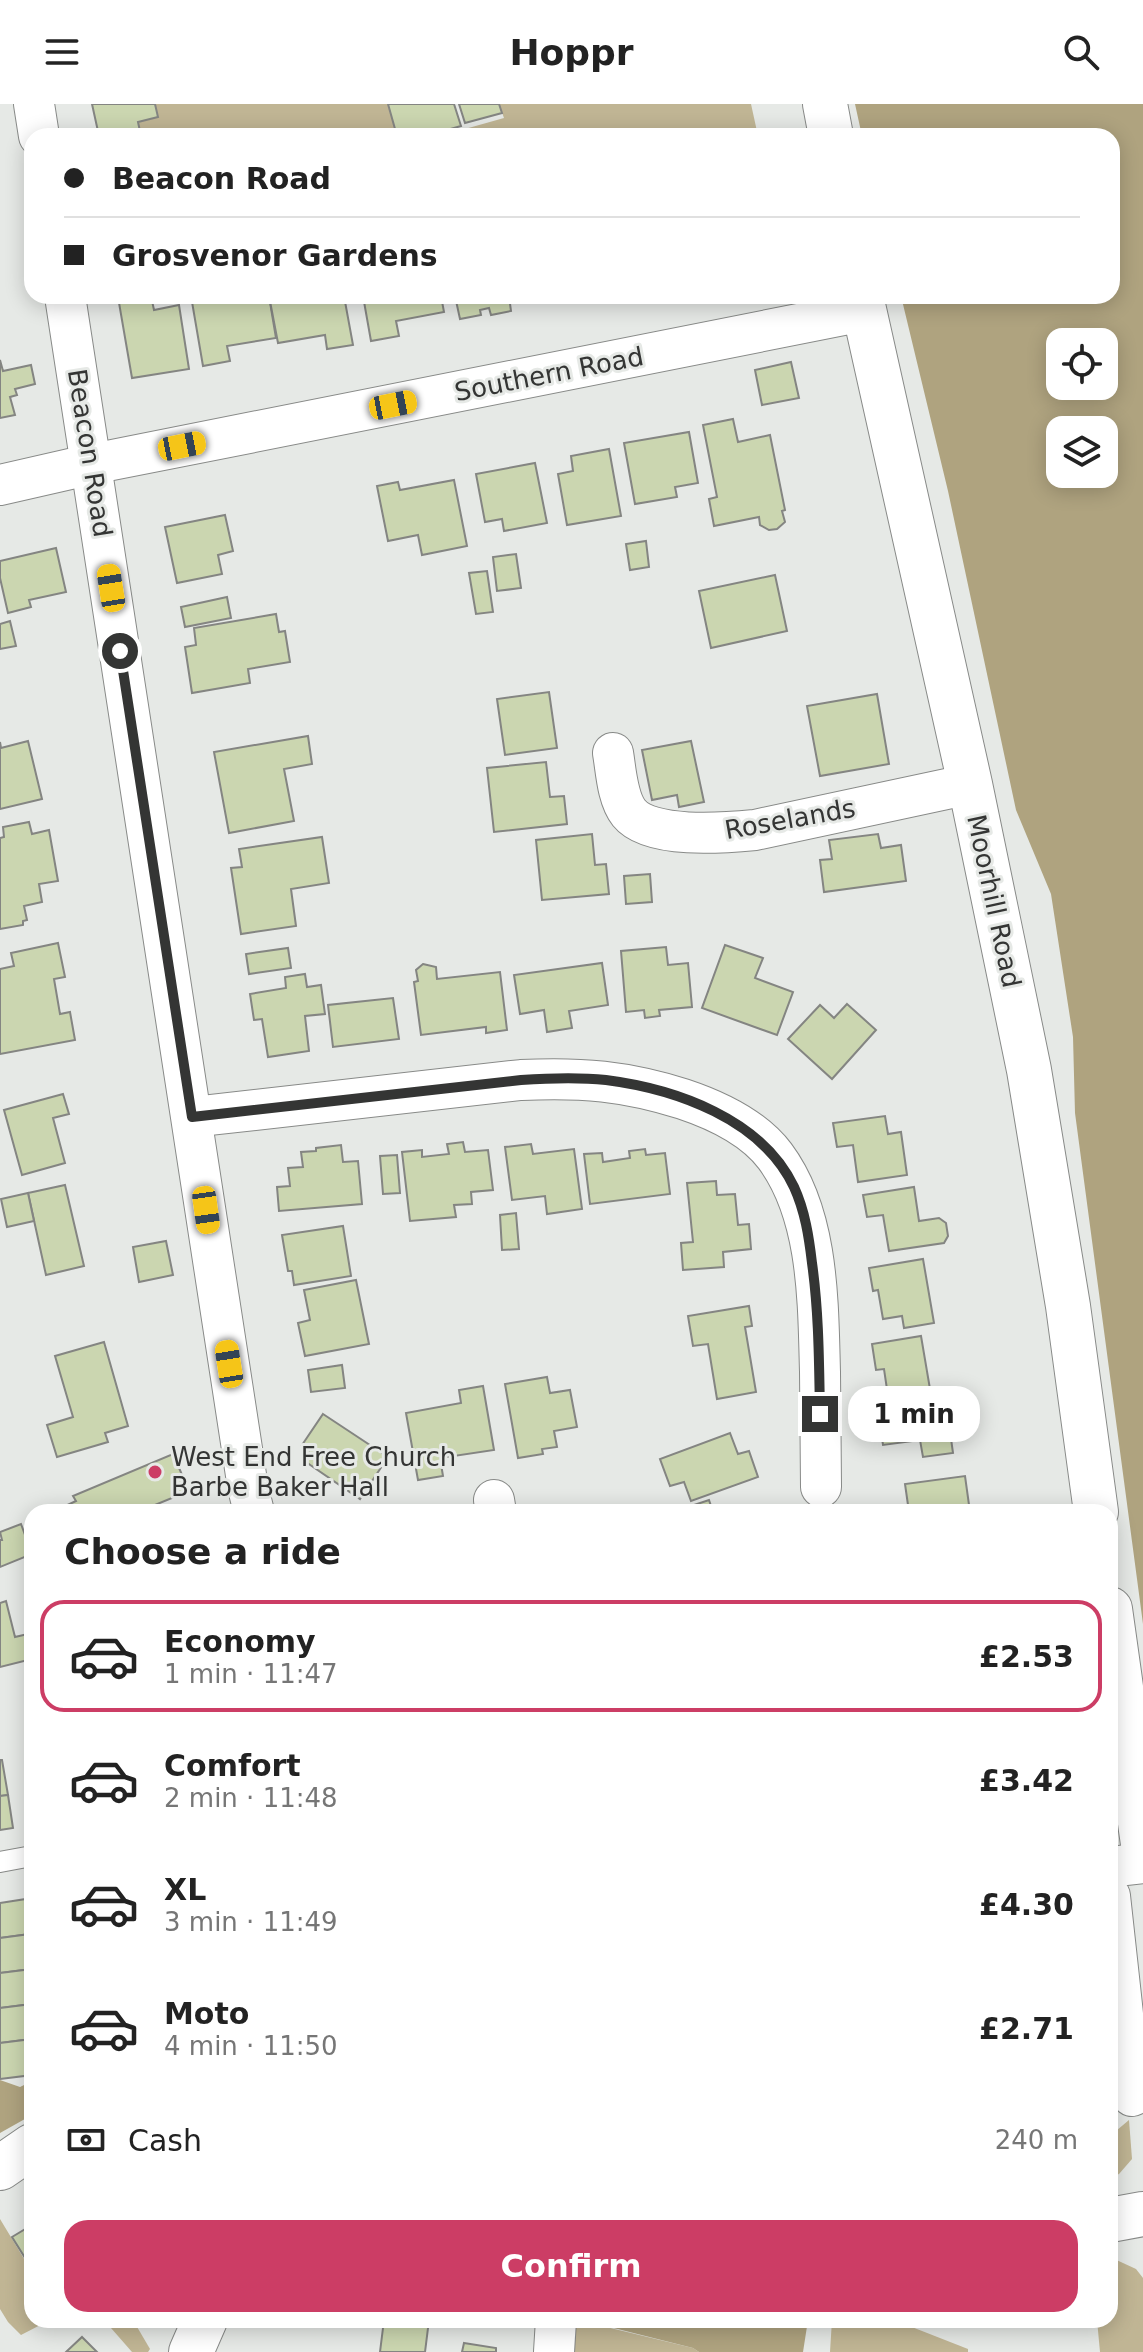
<!DOCTYPE html>
<html lang="en">
<head>
<meta charset="utf-8">
<style>
	body { margin:0; font-family:"DejaVu Sans",sans-serif; background:#f2f2f2; color:#222; height:100vh; display:flex; flex-direction:column; font-size:30px; white-space:nowrap }
	* { box-sizing:border-box; margin:0 }
	p { font-size:26px; color:#767676 }
	.icon { flex:none; width:44px; height:44px; fill:none; stroke:currentColor; stroke-width:2; stroke-linecap:round; stroke-linejoin:round }
	.map { position:relative; flex:1; overflow:hidden }
	.panel { position:absolute; left:24px; top:1400px; width:1094px; height:824px; display:flex; flex-direction:column; background:#fff; border-radius:24px; box-shadow:0 4px 20px #0003 }
	.panel>* { flex:none }
	.guide { position:absolute; left:24px; top:24px; width:1096px; height:176px; border-radius:24px; box-shadow:0 4px 20px #0003; display:grid; align-content:center; height:176px; padding:0 40px; background:#fff }
	.fabs { position:absolute; left:1046px; top:224px; display:grid; gap:16px }
	.fabs a { display:grid; place-items:center; width:72px; height:72px; border-radius:16px; background:#fff; box-shadow:0 4px 20px #0003; font-size:40px }
	.end { position:absolute; width:36px; height:36px; margin:-18px; border:10px solid #343534; background:#fff; box-shadow:0 0 0 4px #fff }
	.from { border-radius:50% }
	.bubble { position:absolute; height:56px; border-radius:24px; background:#fff; box-shadow:0 4px 20px #0003; font-size:26px; font-weight:700; line-height:56px; text-align:center }
	.car { position:absolute; width:24px; height:48px; margin:-24px -12px; border-radius:10px; box-shadow:0 0 6px 2px #0007; background:linear-gradient(#f5c518 24%,#345 0 40%,#f5c518 0 76%,#345 0 86%,#f5c518 0) }
	.guide b { display:flex; align-items:center; gap:28px; height:76px; font-size:30px }
	.guide b+b { border-top:2px solid #e0e0e0 }
	.guide i { width:20px; height:20px; background:#222 }
	ul { padding:0; list-style:none }
	li { display:flex; align-items:center; gap:24px; height:112px; margin:0 16px 12px; padding:0 24px; border:4px solid transparent; border-radius:24px }
	li div { flex:1 }
	li b { display:block; font-size:30px }
	li em { font-style:normal; font-weight:700 }
	li.current { border-color:#cc3d65 }
	li>.icon { width:72px; height:72px; stroke-width:1.5 }
	h2 { padding:0 40px; font-size:36px; line-height:96px }
	.pay { display:flex; align-items:center; gap:20px; height:88px; padding:0 40px; font-size:30px }
	.pay p { margin-inline-start:auto }
	.cta { display:flex; gap:16px; margin-top:auto; padding:16px 40px }
	.cta a { flex:1; height:92px; border-radius:24px; background:#cc3d65; color:#fff; font-size:32px; font-weight:700; line-height:92px; text-align:center }
	header { display:flex; justify-content:space-between; align-items:center; height:104px; padding:0 40px; background:#fff; font-size:36px; font-weight:700 }
	.map>svg:first-child { display:block }
</style>
</head>
<body>
<header><svg class="icon" aria-label="menu" viewBox="0 0 24 24"><path d="M4 6h16M4 12h16M4 18h16"/></svg>Hoppr<svg class="icon" aria-label="search" viewBox="0 0 24 24"><circle cx="10" cy="10" r="6"/><path d="M15 15l6 6"/></svg></header>
<div class="map">
<svg width="1143" height="2248" viewBox="0 0 1143 2248">
	<rect width="100%" height="100%" fill="#e6e9e6"/>
	<!-- green -->
	<g fill="#c0b594">
		<polygon points="155,0 388,0 397,32 141,32 138,18 157,13"/>
		<polygon points="499,0 751,0 758,32 440,32 504,14"/>
		<polygon points="1129,2016 1132,2055 1119,2070 1110,2074 1110,2032"/>
		<polygon points="0,2115 32,2168 32,2216 50,2216 21,2231 8,2218 0,2205"/>
		<polygon points="1110,2153 1136,2165 1143,2174 1143,2248 1100,2248 1097,2216 1110,2216"/>
		<polygon points="104,2216 133,2216 150,2245 148,2248 132,2248"/>
		<polygon points="570,2216 593,2216 598,2221 693,2244 699,2248 570,2248"/>
		<polygon points="832,2216 894,2216 968,2245 968,2248 830,2248"/>
	</g>
	<!-- forest -->
	<g fill="#afa37f" fill-rule="evenodd">
		<path d="M855,0H1143V1520L1075,1009L1073,933L1051,790L1016,706L948,387L901,192H1112V32H862ZM1060,238H1104V282H1060ZM1060,326H1104V370H1060Z"/>
		<polygon points="0,1976 20,1983 32,1977 32,2011 0,2029"/>
		<polygon points="593,2216 808,2216 803,2248 699,2248 693,2244 598,2220"/>
	</g>
	<!-- building -->
	<g fill="#cbd6b0" stroke="#848582" stroke-width="2">
		<polygon points="92,0 155,0 158,13 138,18 141,32 99,32"/>
		<polygon points="388,0 454,0 461,22 426,32 397,32"/>
		<polygon points="459,0 499,0 502,9 465,19"/>
		<polygon points="151,192 154,206 179,201 189,265 132,274 118,193"/>
		<polygon points="191,192 269,192 276,234 227,242 230,257 203,262"/>
		<polygon points="269,192 344,192 353,241 327,245 325,231 278,239"/>
		<polygon points="363,192 441,192 444,208 396,217 399,232 371,237"/>
		<polygon points="455,192 509,192 511,207 491,211 489,204 480,206 481,211 460,215"/>
		<polygon points="0,256 3,267 31,261 35,280 15,285 17,291 10,293 15,311 0,314"/>
		<polygon points="791,258 799,294 762,301 755,266"/>
		<polygon points="733,315 738,338 770,331 785,406 782,407 785,418 777,425 769,426 760,421 759,413 714,422 709,395 717,393 703,321"/>
		<polygon points="689,328 698,379 675,383 677,393 635,400 624,339"/>
		<polygon points="609,345 621,412 567,421 558,370 573,367 571,352"/>
		<polygon points="535,359 547,419 504,427 502,415 485,418 476,370"/>
		<polygon points="454,376 467,442 422,451 418,431 388,437 377,382 398,378 400,386"/>
		<polygon points="225,411 233,447 218,451 222,470 177,479 165,423"/>
		<polygon points="646,437 649,463 630,466 626,440"/>
		<polygon points="56,444 66,488 29,496 31,503 8,509 0,474 0,457"/>
		<polygon points="516,450 521,484 497,487 493,453"/>
		<polygon points="487,467 493,508 476,510 469,469"/>
		<polygon points="775,471 787,527 711,544 699,487"/>
		<polygon points="227,493 231,514 185,523 181,503"/>
		<polygon points="276,510 279,528 285,527 290,558 248,565 250,579 192,589 185,543 196,541 194,524"/>
		<polygon points="10,517 16,542 0,545 0,520"/>
		<polygon points="549,588 557,644 505,651 497,595"/>
		<polygon points="877,590 889,660 820,672 807,602"/>
		<polygon points="308,632 312,660 284,665 294,717 229,729 214,648"/>
		<polygon points="28,637 42,695 0,705 0,638 1,644"/>
		<polygon points="691,637 704,698 679,703 677,691 652,696 642,646"/>
		<polygon points="546,658 550,693 564,692 567,720 494,728 487,664"/>
		<polygon points="29,718 32,730 49,726 58,777 39,780 42,798 24,802 27,816 23,817 23,821 0,825 0,734 4,733 3,723"/>
		<polygon points="592,730 595,761 606,760 609,790 542,796 536,736"/>
		<polygon points="878,730 881,744 901,741 906,777 824,788 820,756 832,755 829,736"/>
		<polygon points="322,733 329,779 291,785 296,822 241,830 231,764 242,763 239,745"/>
		<polygon points="650,770 652,798 626,800 624,772"/>
		<polygon points="58,839 65,873 54,875 60,910 70,908 75,936 0,950 0,865 14,862 11,849"/>
		<polygon points="725,841 763,854 755,874 793,888 777,931 702,904"/>
		<polygon points="666,843 668,861 688,859 692,903 659,906 660,912 645,914 644,906 626,908 621,847"/>
		<polygon points="288,844 291,864 249,870 246,850"/>
		<polygon points="602,859 608,901 569,907 572,924 547,928 544,906 520,910 514,871"/>
		<polygon points="423,860 436,863 437,875 500,868 507,926 486,929 486,923 421,931 414,878 418,877 416,866"/>
		<polygon points="305,870 307,883 321,881 325,910 305,912 309,947 268,953 262,915 254,916 250,890 286,884 285,873"/>
		<polygon points="393,894 399,935 333,943 328,901"/>
		<polygon points="847,900 876,926 832,975 788,935 820,901 834,914"/>
		<polygon points="63,990 69,1010 53,1014 65,1059 22,1071 4,1006"/>
		<polygon points="885,1012 888,1030 901,1028 907,1071 858,1078 853,1041 837,1043 833,1019"/>
		<polygon points="463,1038 465,1048 488,1046 493,1086 471,1088 472,1100 454,1101 456,1113 410,1117 402,1048 422,1046 422,1053 449,1050 447,1040"/>
		<polygon points="531,1040 533,1050 574,1045 582,1105 547,1110 545,1092 512,1096 505,1043"/>
		<polygon points="341,1041 343,1058 358,1057 362,1100 279,1107 277,1083 290,1082 288,1064 303,1063 301,1048 316,1047 316,1044"/>
		<polygon points="645,1045 646,1051 665,1049 670,1090 590,1100 584,1050 602,1049 603,1058 630,1054 629,1047"/>
		<polygon points="397,1051 400,1089 383,1090 380,1052"/>
		<polygon points="716,1077 717,1091 735,1090 738,1121 749,1120 751,1145 723,1148 724,1163 683,1166 681,1139 693,1138 687,1079"/>
		<polygon points="65,1081 84,1162 46,1171 28,1089"/>
		<polygon points="914,1083 919,1117 939,1114 946,1119 948,1132 944,1139 889,1147 883,1111 867,1113 863,1091"/>
		<polygon points="28,1089 34,1117 7,1123 1,1095"/>
		<polygon points="516,1109 519,1145 502,1146 500,1111"/>
		<polygon points="343,1122 351,1172 294,1181 292,1167 288,1167 282,1131"/>
		<polygon points="166,1137 173,1171 139,1178 133,1143"/>
		<polygon points="923,1155 934,1219 904,1224 902,1212 883,1215 878,1186 873,1187 869,1164"/>
		<polygon points="356,1176 369,1240 305,1252 298,1219 310,1216 304,1186"/>
		<polygon points="749,1202 752,1222 745,1223 756,1288 717,1295 708,1240 693,1242 688,1212"/>
		<polygon points="921,1232 930,1285 888,1292 884,1265 876,1266 872,1240"/>
		<polygon points="104,1238 128,1322 105,1329 108,1338 57,1353 47,1321 73,1313 55,1252"/>
		<polygon points="342,1261 345,1284 311,1288 308,1266"/>
		<polygon points="547,1273 550,1289 570,1286 577,1323 554,1327 557,1343 542,1345 543,1350 518,1354 505,1280"/>
		<polygon points="483,1282 494,1346 440,1354 443,1372 418,1376 406,1309 461,1299 459,1286"/>
		<polygon points="945,1292 953,1349 923,1353 920,1336 883,1341 877,1301"/>
		<polygon points="323,1310 388,1353 360,1395 303,1356 310,1345 302,1341"/>
		<polygon points="730,1329 738,1350 749,1347 758,1373 691,1397 684,1378 670,1382 660,1355"/>
		<polygon points="173,1350 189,1387 138,1408 63,1408 61,1404 76,1397 73,1392"/>
		<polygon points="965,1372 970,1408 909,1408 905,1380"/>
		<polygon points="709,1396 713,1408 676,1408 676,1407"/>
		<polygon points="21,1420 32,1450 0,1463 0,1436 2,1436 0,1428"/>
		<polygon points="6,1497 15,1533 32,1529 32,1555 0,1563 0,1499"/>
		<polygon points="0,1656 2,1656 8,1691 0,1692"/>
		<polygon points="8,1691 13,1724 0,1726 0,1692"/>
		<polygon points="26,1795 30,1830 0,1834 0,1799"/>
		<polygon points="30,1830 32,1865 0,1869 0,1834"/>
		<polygon points="32,1865 32,1900 0,1904 0,1869"/>
		<polygon points="32,1900 32,1935 0,1939 0,1904"/>
		<polygon points="32,1935 32,1971 0,1975 0,1939"/>
		<polygon points="32,2121 32,2165 12,2133"/>
		<polygon points="384,2216 429,2216 425,2248 380,2248"/>
		<polygon points="82,2233 97,2248 66,2248"/>
		<polygon points="464,2239 496,2244 496,2248 462,2248"/>
	</g>
	<g fill="none" stroke-linecap="round" stroke-linejoin="round">
		<!-- lane casing -->
		<g stroke="#888a88" stroke-width="22">
			<polyline id="lane" points="0,1758 32,1752"/>
		</g>
		<!-- street casing -->
		<g stroke="#888a88" stroke-width="42">
			<g id="street">
				<polyline points="34,0 39,32"/>
				<polyline points="65,192 248,1384 254,1408"/>
				<polyline points="0,381 92,360 864,207"/>
				<path d="M613,649C616,666 617,694 629,709C650,735 723,729 755,726L970,680"/>
				<path d="M192,1013L521,976C581,973 626,977 683,995C716,1006 753,1023 775,1052C819,1111 818,1197 820,1268C820,1306 821,1345 821,1383"/>
				<polyline points="494,1396 496,1408"/>
				<polyline points="1110,1763 1143,1759"/>
				<polyline points="1110,1792 1132,1992"/>
				<polyline points="554,2248 556,2216"/>
			</g>
		</g>
		<!-- secondary casing -->
		<g stroke="#888a88" stroke-width="46">
			<g id="secondary">
				<polyline points="0,2064 32,2042"/>
				<polyline points="1110,2116 1143,2110"/>
				<polyline points="191,2248 205,2216"/>
			</g>
		</g>
		<!-- primary casing -->
		<g stroke="#888a88" stroke-width="46">
			<g id="primary">
				<polyline points="825,0 831,32"/>
				<polyline points="861,192 970,680 1029,966 1068,1202 1096,1408"/>
				<polyline points="1110,1505 1143,1740"/>
			</g>
		</g>
		<!-- lane -->
		<use href="#lane" stroke="#fff" stroke-width="20"/>
		<!-- street -->
		<use href="#street" stroke="#fff" stroke-width="40"/>
		<!-- secondary -->
		<use href="#secondary" stroke="#fff" stroke-width="44"/>
		<!-- primary -->
		<use href="#primary" stroke="#fff" stroke-width="44"/>
	</g>
	<g fill="none" stroke-linecap="round" stroke-linejoin="round">
		<!-- route -->
		<path stroke="#343534" stroke-width="10" d="M120,547L192,1013L521,976C550,974 578,973 606,976C676,985 762,1015 794,1083C805,1107 809,1133 812,1159C819,1209 819,1259 820,1310"/>
	</g>
	<!-- markers -->
	<circle fill="#cc3d65" stroke="#e6e9e6" stroke-width="3" cx="155" cy="1368" r="8"/>
	<g text-anchor="middle" stroke-width="6" stroke-linejoin="round" paint-order="stroke">
		<!-- street labels -->
		<g font-size="26" fill="#343534" stroke="#e6e9e6">
			<text transform="translate(549 270) rotate(-11)" y="9">Southern Road</text>
			<text transform="translate(90 349) rotate(81)" y="9">Beacon Road</text>
			<text transform="translate(790 715) rotate(-10)" y="9">Roselands</text>
			<text transform="translate(994 797) rotate(78)" y="9">Moorhill Road</text>
		</g>
		<!-- poi labels -->
		<g font-size="26" fill="#343534" stroke="#e6e9e6" text-anchor="start">
			<text x="171" y="1362">West End Free Church<tspan x="171" dy="30">Barbe Baker Hall</tspan></text>
		</g>
	</g>
</svg>
<div class="fabs">
<a><svg class="icon" aria-label="locate" viewBox="0 0 24 24"><circle cx="12" cy="12" r="6"/><path d="M12 2v4M12 18v4M2 12h4M18 12h4"/></svg></a>
<a><svg class="icon" aria-label="layers" viewBox="0 0 24 24"><path d="M12 4l9 5-9 5-9-5zM3 14l9 5 9-5"/></svg></a>
</div>
<i class="end from" style="left:120px;top:547px"></i>
<i class="end" style="left:820px;top:1310px"></i>
<div class="bubble" style="left:848px;top:1282px;width:132px">1 min</div>
<i class="car" style="left:393px;top:301px;rotate:79deg"></i>
<i class="car" style="left:182px;top:342px;rotate:79deg"></i>
<i class="car" style="left:111px;top:484px;rotate:351deg"></i>
<i class="car" style="left:206px;top:1106px;rotate:172deg"></i>
<i class="car" style="left:229px;top:1260px;rotate:351deg"></i>
<div class="guide">
<b><i class="from"></i>Beacon Road</b>
<b><i></i>Grosvenor Gardens</b>
</div>
<section class="panel">
<h2>Choose a ride</h2>
<ul>
<li class="current"><svg class="icon" aria-label="car" viewBox="0 0 24 24"><path d="M5 17H2v-5l4-1 3-4h7l3 4 3 1v5h-3M9 17h6M6 11h13"/><circle cx="7" cy="17" r="2"/><circle cx="17" cy="17" r="2"/></svg><div><b>Economy</b><p>1 min · 11:47</p></div><em>£2.53</em></li>
<li><svg class="icon" aria-label="car" viewBox="0 0 24 24"><path d="M5 17H2v-5l4-1 3-4h7l3 4 3 1v5h-3M9 17h6M6 11h13"/><circle cx="7" cy="17" r="2"/><circle cx="17" cy="17" r="2"/></svg><div><b>Comfort</b><p>2 min · 11:48</p></div><em>£3.42</em></li>
<li><svg class="icon" aria-label="car" viewBox="0 0 24 24"><path d="M5 17H2v-5l4-1 3-4h7l3 4 3 1v5h-3M9 17h6M6 11h13"/><circle cx="7" cy="17" r="2"/><circle cx="17" cy="17" r="2"/></svg><div><b>XL</b><p>3 min · 11:49</p></div><em>£4.30</em></li>
<li><svg class="icon" aria-label="car" viewBox="0 0 24 24"><path d="M5 17H2v-5l4-1 3-4h7l3 4 3 1v5h-3M9 17h6M6 11h13"/><circle cx="7" cy="17" r="2"/><circle cx="17" cy="17" r="2"/></svg><div><b>Moto</b><p>4 min · 11:50</p></div><em>£2.71</em></li>
</ul>
<div class="pay"><svg class="icon" aria-label="cash" viewBox="0 0 24 24"><path d="M3 7h18v10H3z"/><circle cx="12" cy="12" r="2"/></svg>Cash<p>240 m</p></div>
<div class="cta"><a>Confirm</a></div>
</section>
</div>
</body>
</html>
